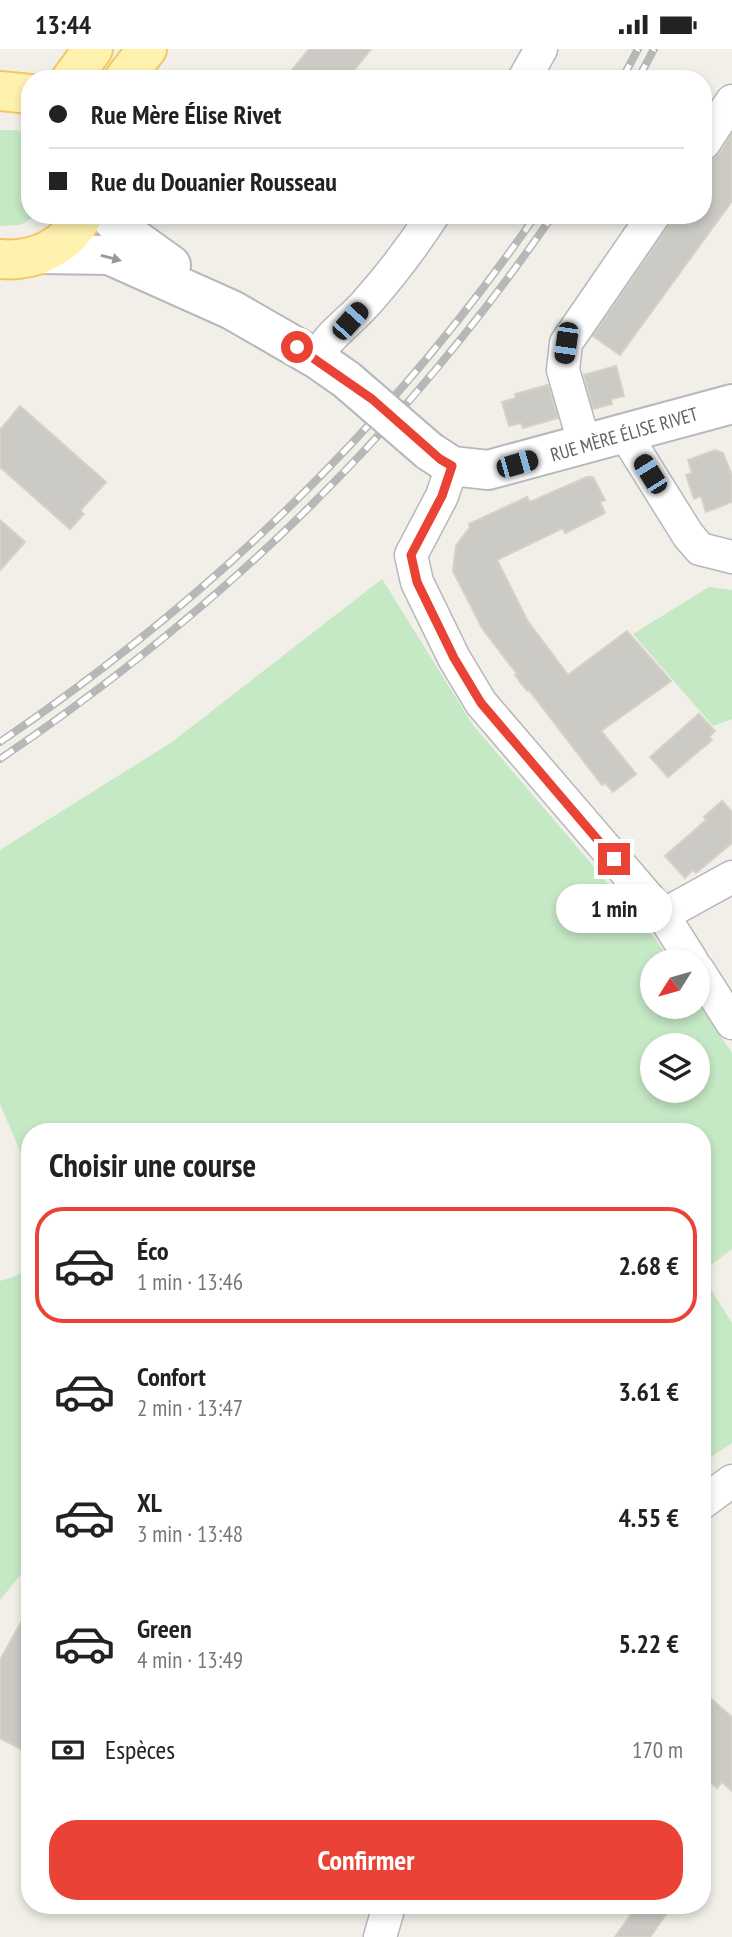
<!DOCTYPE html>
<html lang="fr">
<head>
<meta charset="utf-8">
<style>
	body { margin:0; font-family:"PT Sans Narrow",sans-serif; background:#f2f2f2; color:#222; height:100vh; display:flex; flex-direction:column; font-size:26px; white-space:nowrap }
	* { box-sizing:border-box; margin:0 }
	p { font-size:23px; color:#767676 }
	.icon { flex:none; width:38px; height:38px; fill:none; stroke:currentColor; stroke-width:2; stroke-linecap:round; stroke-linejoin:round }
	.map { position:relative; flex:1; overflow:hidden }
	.drawer { position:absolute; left:21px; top:1074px; width:690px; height:791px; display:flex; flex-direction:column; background:#fff; border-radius:28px; box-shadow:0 4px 10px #0003 }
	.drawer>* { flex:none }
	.hud { position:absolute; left:21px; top:21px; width:691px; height:154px; border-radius:28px; box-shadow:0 4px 10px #0003; display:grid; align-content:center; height:154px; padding:0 28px; background:#fff }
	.needle { width:46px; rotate:233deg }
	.buttons { position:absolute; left:640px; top:900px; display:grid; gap:14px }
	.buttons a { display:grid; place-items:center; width:70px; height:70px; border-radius:50%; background:#fff; box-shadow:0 4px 10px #0003; font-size:35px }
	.end { position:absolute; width:32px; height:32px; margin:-16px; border:9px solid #ea4335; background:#fff; box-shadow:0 0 0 4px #fff }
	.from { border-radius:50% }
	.bubble { position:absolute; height:49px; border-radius:24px; background:#fff; box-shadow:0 4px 10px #0003; font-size:23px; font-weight:700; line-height:49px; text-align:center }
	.car { position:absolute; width:21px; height:42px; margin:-21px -10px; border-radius:9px; box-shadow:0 0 5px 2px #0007; background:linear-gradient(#222 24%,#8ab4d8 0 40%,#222 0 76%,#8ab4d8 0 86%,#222 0) }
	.hud b { display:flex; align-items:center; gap:24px; height:66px; font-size:26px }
	.hud b+b { border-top:2px solid #e0e0e0 }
	.hud i { width:18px; height:18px; background:#222 }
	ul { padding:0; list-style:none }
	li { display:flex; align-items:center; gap:21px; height:116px; margin:0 14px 10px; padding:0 14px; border:4px solid transparent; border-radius:28px }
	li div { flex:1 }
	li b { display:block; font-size:26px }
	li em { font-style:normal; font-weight:700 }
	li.current { border-color:#ea4335 }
	li>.icon { width:63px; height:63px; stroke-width:1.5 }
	h2 { padding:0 28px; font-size:32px; line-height:84px }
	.pay { display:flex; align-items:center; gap:18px; height:77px; padding:0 28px; font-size:26px }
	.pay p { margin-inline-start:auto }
	.button { display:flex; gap:14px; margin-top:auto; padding:14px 28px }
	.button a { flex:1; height:80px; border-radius:28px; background:#ea4335; color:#fff; font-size:28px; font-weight:700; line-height:80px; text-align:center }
	.status { display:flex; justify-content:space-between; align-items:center; height:49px; padding:0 35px; background:#fff; direction:ltr }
	.status svg { height:19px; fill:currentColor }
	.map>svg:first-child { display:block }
</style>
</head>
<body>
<div class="status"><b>13:44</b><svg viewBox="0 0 49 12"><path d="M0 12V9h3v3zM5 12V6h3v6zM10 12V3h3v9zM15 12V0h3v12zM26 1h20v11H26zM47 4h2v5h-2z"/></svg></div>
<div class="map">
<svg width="732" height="1888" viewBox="0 0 732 1888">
	<rect width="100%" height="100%" fill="#f1efe8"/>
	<!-- green -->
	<g fill="#c5e8c5" fill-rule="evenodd">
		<polygon points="0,81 15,81 30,86 30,166 38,166 20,176 0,177"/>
		<path d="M382,530L473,676L657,892L670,912H653V957H698V954L732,1004V1200L702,1223V1083H30V1126L0,1055V801L172,693ZM653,996H698V1041H653Z"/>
		<polygon points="709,538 732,541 732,670 713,677 633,585"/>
		<polygon points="30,1222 30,1514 0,1551 0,1232"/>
		<polygon points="702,1226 732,1274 732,1394 702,1414"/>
	</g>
	<!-- building -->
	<g fill="#cccac5" stroke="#d6d1c6" stroke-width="2">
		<polygon points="309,0 371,0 347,30 285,30"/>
		<polygon points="732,85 732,152 620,306 593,287 669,176 672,166 704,166 704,117 719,104"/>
		<polygon points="616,317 624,347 611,350 612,355 593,360 584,326"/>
		<polygon points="548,336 558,369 523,379 521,374 509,377 502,353 516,349 515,345"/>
		<polygon points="20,357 106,433 80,462 84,465 70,480 0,418 0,381"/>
		<polygon points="715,401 723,404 732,427 732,453 706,463 701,447 694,450 686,426 692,424 688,411"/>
		<polygon points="587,428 593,428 605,451 600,453 605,464 565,484 563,479 497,511 527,571 568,626 627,582 671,632 601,682 636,725 613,743 605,734 602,736 529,641 527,642 515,626 517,625 482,579 453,522 456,497 470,478 469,475 527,448 530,453"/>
		<polygon points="0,471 25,493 0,521"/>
		<polygon points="699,665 715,682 709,688 712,691 668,728 650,708"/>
		<polygon points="722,752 732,763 732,794 696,824 693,821 685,829 665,807 706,771 704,768"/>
		<polygon points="30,1557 30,1705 0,1689 0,1611"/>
		<polygon points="702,1642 732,1668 732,1742 722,1733 717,1739 702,1727"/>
		<polygon points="637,1857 672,1857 650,1888 615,1888"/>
	</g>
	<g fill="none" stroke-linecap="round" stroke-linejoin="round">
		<!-- minor casing -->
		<g stroke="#b5b8bc" stroke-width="35">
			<g id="minor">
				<polyline points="524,30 541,0"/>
				<polyline points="704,94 732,52"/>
				<path d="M317,310C327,286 350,273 367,253C391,226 413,197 433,166"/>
				<polyline points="625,385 688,486 700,500 732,508"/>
				<polyline points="585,397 563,321 566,294 654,166"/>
				<polyline points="452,417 442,447 411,506 417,533 454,609 481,654 663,866 692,912"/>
				<polyline points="663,866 732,828"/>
				<polyline points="698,921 732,974"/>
				<polyline points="702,1454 732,1432"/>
				<polyline points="380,1888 389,1857"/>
			</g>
		</g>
		<!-- tertiary casing -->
		<g stroke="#b5b8bc" stroke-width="42">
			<g id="tertiary">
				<polyline points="108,166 121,180 171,216"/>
				<polyline points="43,205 109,206 232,261 317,310 347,331"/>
				<polyline points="429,402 452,417 488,421 732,355"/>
			</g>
		</g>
		<!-- primary casing -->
		<g stroke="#f2c960" stroke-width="42">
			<g id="primary">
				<polyline points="71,30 93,0"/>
				<polyline points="124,30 147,0"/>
				<polyline points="0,42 30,45"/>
				<path d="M0,210C35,213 67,198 83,166"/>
			</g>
		</g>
		<!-- minor -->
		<use href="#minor" stroke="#fff" stroke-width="32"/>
		<!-- tertiary -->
		<use href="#tertiary" stroke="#fff" stroke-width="38"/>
		<!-- primary -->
		<use href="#primary" stroke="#fff2af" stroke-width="38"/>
		<!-- rail casing -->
		<g stroke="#b6b7b8" stroke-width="8">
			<g id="rail">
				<polyline points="622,30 638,0"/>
				<polyline points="638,30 654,0"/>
				<path d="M0,693C213,548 389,378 536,166"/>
				<path d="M0,710C223,559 400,388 553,166"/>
			</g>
		</g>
		<!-- rail -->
		<use href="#rail" stroke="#fff" stroke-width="5" stroke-dasharray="16" stroke-linecap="butt"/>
		<!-- tertiary-bridge casing -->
		<g stroke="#b5b8bc" stroke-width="42" stroke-linecap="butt">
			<polyline id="tertiary-bridge" points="347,331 429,402"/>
		</g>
		<!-- tertiary-bridge -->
		<use href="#tertiary-bridge" stroke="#fff" stroke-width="38"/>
	</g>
	<!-- one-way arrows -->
	<defs><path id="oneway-solid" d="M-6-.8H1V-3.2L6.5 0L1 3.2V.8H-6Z" transform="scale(1.75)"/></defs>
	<use fill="#979a9d" href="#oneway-solid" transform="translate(111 209) rotate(15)"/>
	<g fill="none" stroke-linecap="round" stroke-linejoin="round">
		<!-- route -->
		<polyline stroke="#ea4335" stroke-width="9" points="297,298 372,350 440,410 452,417 442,447 411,506 417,533 454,609 481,654 614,810"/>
	</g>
	<g text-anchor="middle" stroke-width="6" stroke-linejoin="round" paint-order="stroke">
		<!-- street labels -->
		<g font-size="19" fill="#5f6368" stroke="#fff">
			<text transform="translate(624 385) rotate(-16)" y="7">RUE MÈRE ÉLISE RIVET</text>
		</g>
	</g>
</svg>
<div class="buttons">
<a><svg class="needle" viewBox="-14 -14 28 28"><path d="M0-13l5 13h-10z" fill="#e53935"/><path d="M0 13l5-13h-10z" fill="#767676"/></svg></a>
<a><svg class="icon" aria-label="layers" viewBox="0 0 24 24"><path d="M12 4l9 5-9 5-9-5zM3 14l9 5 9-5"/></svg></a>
</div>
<i class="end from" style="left:297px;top:298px"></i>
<i class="end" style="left:614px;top:810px"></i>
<div class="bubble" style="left:556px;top:835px;width:116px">1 min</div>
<i class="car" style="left:350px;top:272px;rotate:42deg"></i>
<i class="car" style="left:566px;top:294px;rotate:188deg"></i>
<i class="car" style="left:517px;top:415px;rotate:74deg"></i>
<i class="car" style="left:650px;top:425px;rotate:328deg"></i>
<div class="hud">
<b><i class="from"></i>Rue Mère Élise Rivet</b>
<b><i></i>Rue du Douanier Rousseau</b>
</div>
<section class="drawer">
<h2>Choisir une course</h2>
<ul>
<li class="current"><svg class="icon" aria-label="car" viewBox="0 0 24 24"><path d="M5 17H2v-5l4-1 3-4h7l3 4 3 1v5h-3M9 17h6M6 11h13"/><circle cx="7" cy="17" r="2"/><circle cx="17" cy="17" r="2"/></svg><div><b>Éco</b><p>1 min · 13:46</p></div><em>2.68 €</em></li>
<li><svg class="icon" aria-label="car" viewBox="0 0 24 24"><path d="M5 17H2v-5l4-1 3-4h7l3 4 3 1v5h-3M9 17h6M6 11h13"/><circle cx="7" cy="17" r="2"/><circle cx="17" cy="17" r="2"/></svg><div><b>Confort</b><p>2 min · 13:47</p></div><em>3.61 €</em></li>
<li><svg class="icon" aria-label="car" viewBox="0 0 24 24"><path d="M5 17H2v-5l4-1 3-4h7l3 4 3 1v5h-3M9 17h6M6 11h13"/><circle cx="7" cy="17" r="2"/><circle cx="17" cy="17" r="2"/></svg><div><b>XL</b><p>3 min · 13:48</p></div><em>4.55 €</em></li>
<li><svg class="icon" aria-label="car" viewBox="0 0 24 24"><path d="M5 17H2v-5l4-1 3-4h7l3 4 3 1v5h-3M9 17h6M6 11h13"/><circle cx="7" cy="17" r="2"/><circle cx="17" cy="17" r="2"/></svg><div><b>Green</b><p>4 min · 13:49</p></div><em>5.22 €</em></li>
</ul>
<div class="pay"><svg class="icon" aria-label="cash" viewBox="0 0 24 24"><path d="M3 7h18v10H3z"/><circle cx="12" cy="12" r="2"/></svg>Espèces<p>170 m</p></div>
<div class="button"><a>Confirmer</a></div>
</section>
</div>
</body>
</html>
